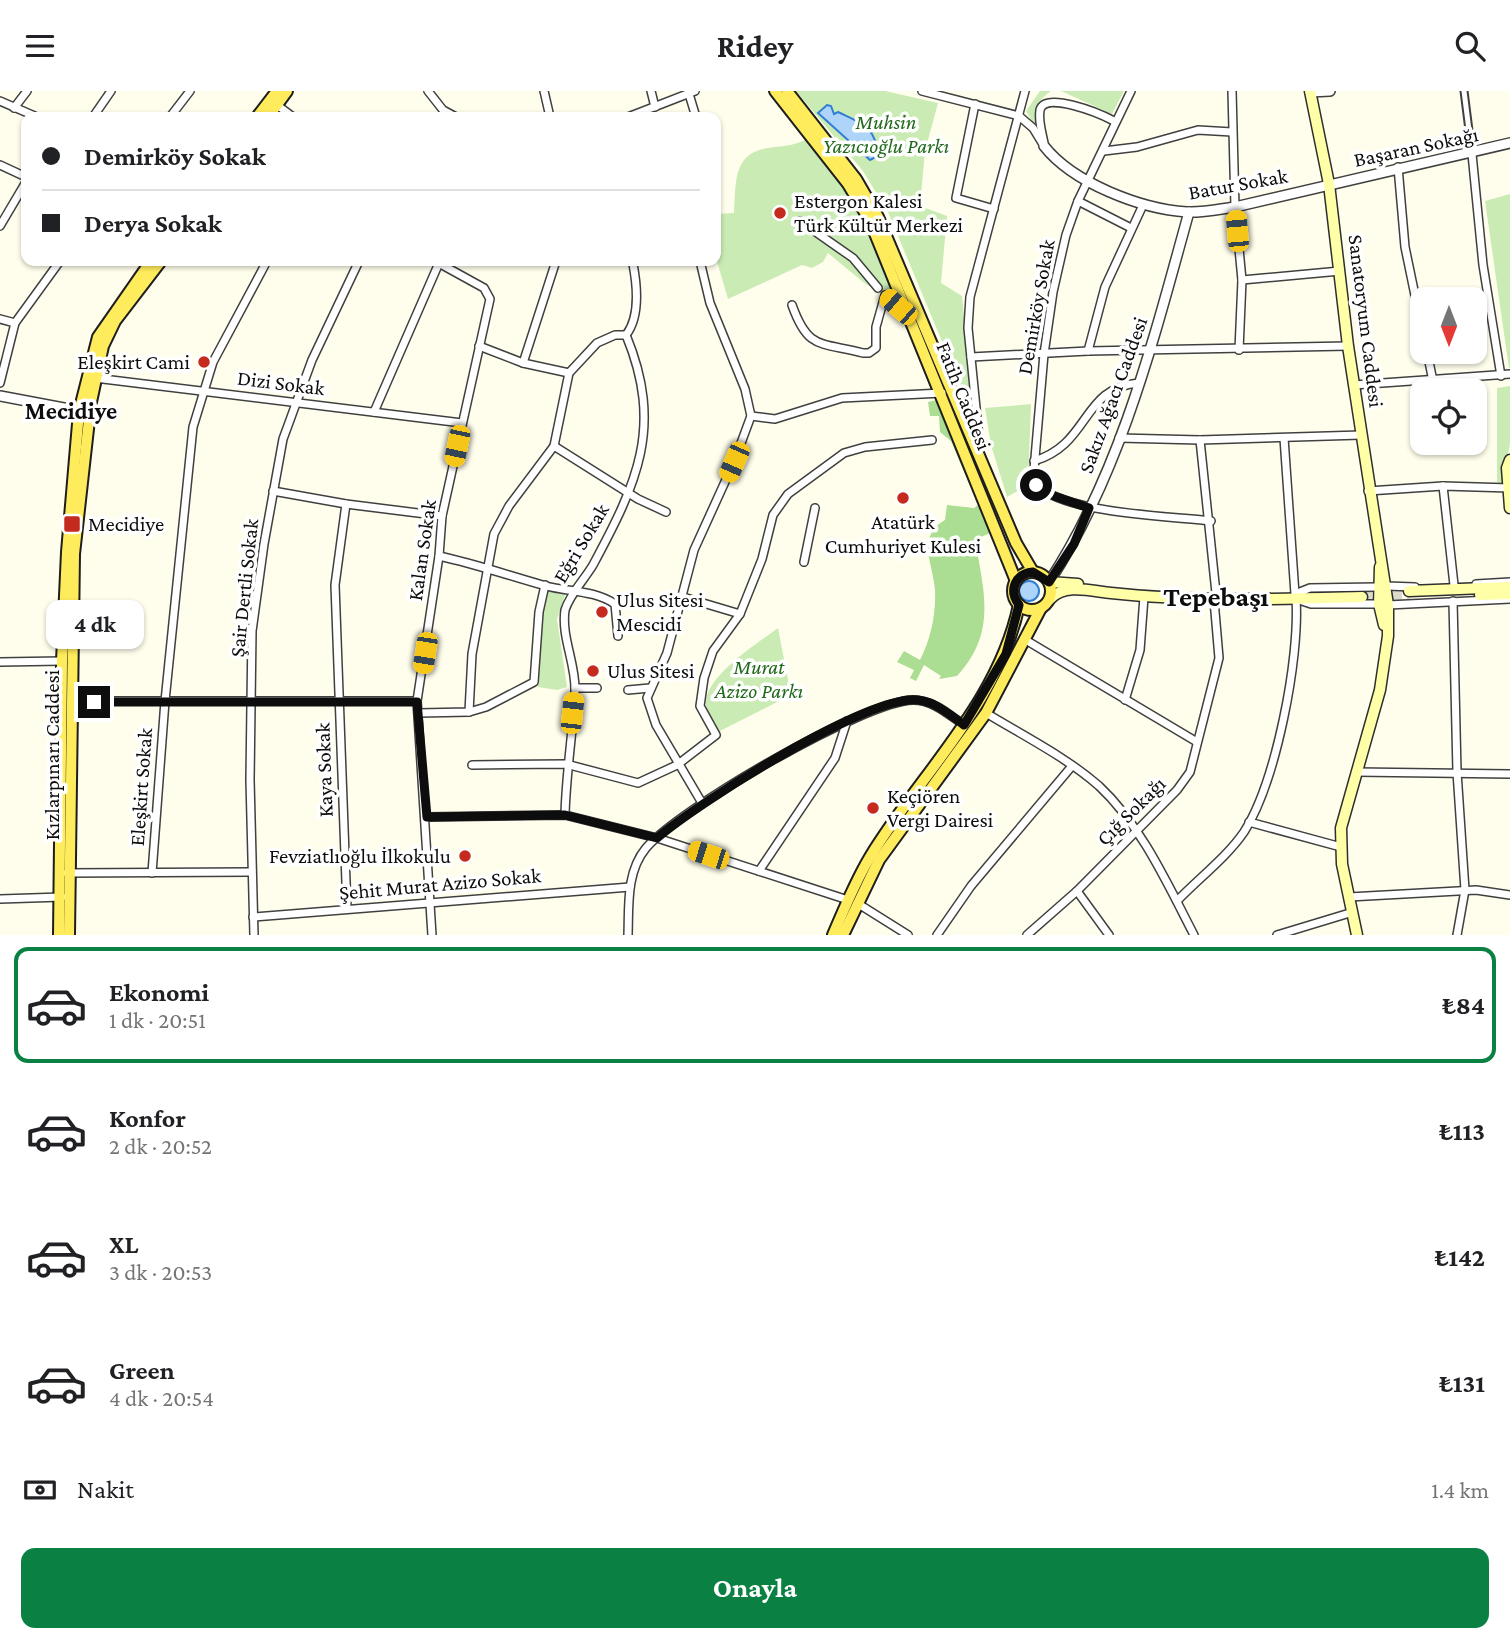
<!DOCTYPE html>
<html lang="tr">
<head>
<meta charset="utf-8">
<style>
	body { margin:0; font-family:"Crimson Pro",serif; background:#f6f6f6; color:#202124; height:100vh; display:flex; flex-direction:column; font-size:26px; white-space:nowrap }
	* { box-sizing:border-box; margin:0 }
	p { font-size:23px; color:#757577 }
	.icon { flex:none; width:38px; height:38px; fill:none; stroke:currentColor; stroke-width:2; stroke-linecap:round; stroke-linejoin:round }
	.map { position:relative; height:844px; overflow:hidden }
	.details { display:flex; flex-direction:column; background:#fff; flex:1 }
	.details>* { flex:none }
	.guide { position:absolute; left:21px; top:21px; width:700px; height:154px; border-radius:14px; box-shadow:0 2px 5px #0004; display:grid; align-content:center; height:154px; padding:0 21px; background:#fff }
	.needle { width:46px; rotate:180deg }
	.buttons { position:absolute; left:1410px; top:196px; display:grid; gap:14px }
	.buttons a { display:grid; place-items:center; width:77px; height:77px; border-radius:14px; background:#fff; box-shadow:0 2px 5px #0004; font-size:35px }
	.end { position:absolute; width:32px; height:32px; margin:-16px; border:9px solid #0d0d0d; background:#fff; box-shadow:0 0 0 4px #fff }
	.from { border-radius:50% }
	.bubble { position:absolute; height:49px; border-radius:14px; background:#fff; box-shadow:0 2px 5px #0004; font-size:23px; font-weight:700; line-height:49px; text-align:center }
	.car { position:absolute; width:21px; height:42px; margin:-21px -10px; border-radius:9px; box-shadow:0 0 5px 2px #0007; background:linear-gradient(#f5c518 24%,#345 0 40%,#f5c518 0 76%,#345 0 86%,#f5c518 0) }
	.guide b { display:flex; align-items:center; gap:24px; height:66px; font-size:26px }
	.guide b+b { border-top:2px solid #e0e0e0 }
	.guide i { width:18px; height:18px; background:#202124 }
	ul { padding:12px 0 0; list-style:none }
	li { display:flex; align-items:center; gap:21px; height:116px; margin:0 14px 10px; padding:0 7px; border:4px solid transparent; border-radius:14px }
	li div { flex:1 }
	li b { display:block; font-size:26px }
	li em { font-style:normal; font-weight:700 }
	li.selected { border-color:#0b8043 }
	li>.icon { width:63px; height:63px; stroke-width:1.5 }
	.pay { display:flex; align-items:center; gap:18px; height:77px; padding:0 21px; font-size:26px }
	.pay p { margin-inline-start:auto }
	.primary-button { display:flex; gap:14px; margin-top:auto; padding:14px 21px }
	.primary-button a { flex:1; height:80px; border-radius:14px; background:#0b8043; color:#fff; font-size:28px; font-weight:700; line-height:80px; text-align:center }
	header { display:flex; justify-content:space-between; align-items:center; height:91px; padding:0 21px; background:#fff; font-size:32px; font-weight:700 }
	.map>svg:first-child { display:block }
</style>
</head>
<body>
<header><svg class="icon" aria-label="menu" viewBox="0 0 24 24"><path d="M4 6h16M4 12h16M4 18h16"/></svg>Ridey<svg class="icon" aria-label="search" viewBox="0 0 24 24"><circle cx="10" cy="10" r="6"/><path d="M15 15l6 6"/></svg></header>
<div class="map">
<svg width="1510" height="844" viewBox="0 0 1510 844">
	<rect width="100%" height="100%" fill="#fffeec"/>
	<!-- green -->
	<g fill="#caebb4">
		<polygon points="796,0 885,0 938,12 925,60 920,115 947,125 941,192 962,205 974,327 888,121 863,80"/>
		<path d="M1040,0H1051C1033,12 1037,22 1039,41L1026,20Z"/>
		<polygon points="1061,0 1124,0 1112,23"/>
		<path d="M805,49L831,77L868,132L903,217L863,191L828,162L823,171L812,177L802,174L728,208L716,167V123L734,122C736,93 732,62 768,57C781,55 793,55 805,49Z"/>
		<polygon points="1510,103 1510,277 1509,277 1485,110"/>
		<polygon points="1510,295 1510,352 1503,395 1497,394 1497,297"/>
		<polygon points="1031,313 1028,394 1007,406 991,354 985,317"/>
		<polygon points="548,497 566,501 557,528 567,596 557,599 538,596 542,517 545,517"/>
		<path d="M778,537L791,604L718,641C714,633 705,620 706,611C706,585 759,551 778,537Z"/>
	</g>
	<!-- forest -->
	<path fill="#abdd93" d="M942,308L994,440L975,449C984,501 997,542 957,585L939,588L941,585L924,574L916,590L910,587L914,579L897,571L904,560L920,569C931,548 936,523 935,499C933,473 916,445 945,429L947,414L974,417L978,414L951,350L940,341L939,325H930L928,311Z"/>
	<!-- water -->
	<g fill="#aed4f9" stroke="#317fd4" stroke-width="2">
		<path d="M827,14L831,15L834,23L838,21C861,32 876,35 878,65L870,69L818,22Z"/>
		<circle cx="1029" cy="500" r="10"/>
	</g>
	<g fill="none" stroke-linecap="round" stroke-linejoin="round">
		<!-- secondary-tunnel -->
		<polyline stroke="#dbdacb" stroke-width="10" stroke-dasharray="10 5" stroke-linecap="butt" points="1362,506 1410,505"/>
		<!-- pedestrian casing -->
		<g stroke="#404040" stroke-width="9">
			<polyline id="pedestrian" points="1464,0 1472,63"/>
		</g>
		<!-- minor casing -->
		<g stroke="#404040" stroke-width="10">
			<g id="minor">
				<polyline points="428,0 443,19 456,26"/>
				<polyline points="544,0 550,26"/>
				<polyline points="651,0 655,16"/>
				<polyline points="922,0 1019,25 1033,37 1044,55"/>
				<path d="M1131,0L1078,110L1066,144L1053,201L1044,263L1033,390C1058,423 1170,425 1211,430"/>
				<polyline points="1232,0 1235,116 1242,189 1239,259"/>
				<polyline points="689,3 696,26"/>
				<polyline points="0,10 37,26"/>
				<polyline points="975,13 956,107 994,118"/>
				<polyline points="277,14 293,26"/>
				<polyline points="14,17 27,0"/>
				<polyline points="93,26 111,0"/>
				<polyline points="170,26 190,0"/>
				<polyline points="628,26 695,0"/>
				<path d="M1044,52C1042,42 1038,29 1040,19C1045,0 1099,22 1114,30"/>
				<polyline points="1104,60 1137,56 1198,39 1232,41"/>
				<polyline points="1472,63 1483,174 1501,285"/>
				<polyline points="0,74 26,86"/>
				<polyline points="1398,76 1405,156 1423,243"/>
				<polyline points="1078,110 1131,137"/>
				<polyline points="800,130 853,167 878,197"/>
				<polyline points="0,135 26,91"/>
				<polyline points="700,170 710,212 745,298 751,325 734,371 694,459 667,562 647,607 656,634 702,712"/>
				<polyline points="1242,189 1340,180"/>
				<path d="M792,214C808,259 820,251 863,262H869L876,257V236L885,204L906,223"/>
				<polyline points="0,228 15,232"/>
				<polyline points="479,255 523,272 569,282"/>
				<polyline points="1088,260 1105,196 1143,114"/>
				<polyline points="1427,261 1433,290"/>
				<polyline points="971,266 1088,260 1348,255"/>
				<polyline points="523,272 556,170"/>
				<polyline points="95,287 462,332"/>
				<polyline points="0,292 15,232 60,170"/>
				<polyline points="1354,294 1510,283"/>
				<polyline points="374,321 439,172"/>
				<polyline points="751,325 775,328 842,307 942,302"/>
				<polyline points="1119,347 1200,349 1361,344"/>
				<polyline points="1284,347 1295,503 1310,497 1377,496"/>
				<polyline points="1200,349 1216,502"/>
				<polyline points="554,355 638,408 666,421"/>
				<polyline points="980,357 968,237 970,206 1025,0"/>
				<path d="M1034,370C1091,353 1081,296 1139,292"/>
				<polyline points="1443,395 1454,494"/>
				<polyline points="273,400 346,413 442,425"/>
				<polyline points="1368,400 1443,395 1510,397"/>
				<polyline points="346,413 335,494 347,818"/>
				<path d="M439,465C476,473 510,485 546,495C569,501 594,499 615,513L618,545"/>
				<polyline points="804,471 815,417"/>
				<polyline points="1476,493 1510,491"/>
				<polyline points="1386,495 1415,496"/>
				<polyline points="683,506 740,523"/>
				<polyline points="1453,510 1457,681 1465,799 1457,844"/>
				<polyline points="1388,514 1510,508"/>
				<polyline points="1024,548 1197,651"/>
				<polyline points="0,571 62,570"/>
				<polyline points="575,597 597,597"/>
				<polyline points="628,599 650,597"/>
				<polyline points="1125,609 1140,559 1144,506"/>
				<polyline points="71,610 417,610"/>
				<path d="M469,621L472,563L494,443L509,415L554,355L569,282L597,252L615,244H626C640,226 637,194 633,173"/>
				<polyline points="419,622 469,621 486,616 534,591 539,521 545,494"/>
				<path d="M986,622C1024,645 1066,666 1099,695C1141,734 1168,794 1194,844"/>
				<polyline points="472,674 566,673 638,692 677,674 716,644 700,615 704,587 713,560 740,523 762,468 773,424 788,403 844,362 865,356 932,349"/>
				<polyline points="1356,681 1510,683"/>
				<path d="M565,724C566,682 573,641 575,600C576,573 561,546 565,519C570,503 584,489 593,474C637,392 664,336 626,244"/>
				<polyline points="427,726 565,724 657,747 848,809"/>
				<polyline points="1249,731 1341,756"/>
				<polyline points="759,780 835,667 847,630"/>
				<polyline points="67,782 251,781"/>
				<polyline points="152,782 165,610 193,336 213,271 267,170"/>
				<polyline points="1077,800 1109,844"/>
				<polyline points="1349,806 1476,799 1510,804"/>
				<polyline points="0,808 62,806"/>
				<path d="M1177,810C1198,788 1227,766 1244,741C1276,691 1300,567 1296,508L1311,513H1379"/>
				<polyline points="857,812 908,844"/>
				<polyline points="253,826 630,796"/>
				<polyline points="254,844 250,689 252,540 264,453 283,348 312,269 359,170"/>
				<polyline points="432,844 417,610 439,465 442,425 490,208 484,197 435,170"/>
				<path d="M628,844C629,815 626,781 646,757C679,718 864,610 913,609C933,609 948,623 964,634"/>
				<polyline points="937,844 971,795 1072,675"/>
				<polyline points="1027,844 1077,800 1177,699 1190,681 1219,567 1214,509"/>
				<polyline points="1277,844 1353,821"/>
			</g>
		</g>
		<!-- tertiary casing -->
		<g stroke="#404040" stroke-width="12">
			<g id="tertiary">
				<polyline points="1310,1 1330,0"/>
				<path d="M1044,55C1073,92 1141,118 1187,121C1202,122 1220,118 1235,116L1510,52"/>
				<polyline points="0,305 85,321"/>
				<path d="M1049,491C1121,381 1154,247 1189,121"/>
			</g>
		</g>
		<!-- secondary casing -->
		<g stroke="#2f2f2f" stroke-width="13">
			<g id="secondary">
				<polyline points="1310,0 1329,93 1348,255 1388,514 1388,545 1380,599 1341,737 1342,773 1357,844"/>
				<polyline points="1510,369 1507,377 1510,417"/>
				<polyline points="1380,476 1379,513 1384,534"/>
				<polyline points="1049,491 1078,493"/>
				<polyline points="1409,500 1510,496"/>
				<polyline points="1480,504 1510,503"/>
				<path d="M1050,508C1065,492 1091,500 1111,502C1194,511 1278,508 1362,506"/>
			</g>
		</g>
		<!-- primary casing -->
		<g stroke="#1e1e1e" stroke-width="14">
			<g id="primary">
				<polyline points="775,0 848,93 870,130 1016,490"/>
				<polyline points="787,0 856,88 878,126 1016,452 1033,481"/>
				<polyline points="257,26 277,0"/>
				<polyline points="268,26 287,0"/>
				<circle cx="1032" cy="500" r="19"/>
				<polyline points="59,844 62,570 67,461 79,321 98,246 151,170"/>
				<polyline points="69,844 74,463 91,311 103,255 115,230 161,170"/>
				<path d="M833,844C844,818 855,791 870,766C921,682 998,613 1019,514"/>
				<polyline points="843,844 879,769 986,622 1041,517"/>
			</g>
		</g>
		<!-- pedestrian -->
		<use href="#pedestrian" stroke="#fff" stroke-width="5"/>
		<!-- minor -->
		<use href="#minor" stroke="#fff" stroke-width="7"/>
		<!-- tertiary -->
		<use href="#tertiary" stroke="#fff" stroke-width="9"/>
		<!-- secondary -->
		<use href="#secondary" stroke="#feffa7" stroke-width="10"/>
		<!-- primary -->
		<use href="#primary" stroke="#ffec5c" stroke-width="10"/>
	</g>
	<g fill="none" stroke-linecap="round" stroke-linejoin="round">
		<!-- route -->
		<path stroke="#0d0d0d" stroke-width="9" d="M94,611H417L427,726L565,724L657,747C698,712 867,604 918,609C936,611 950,624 964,634L1006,563L1019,514C1008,499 1015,483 1033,481L1049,491L1074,453L1089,417L1054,405L1036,394"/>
	</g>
	<!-- markers -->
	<g fill="#c42b1e" stroke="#fff" stroke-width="2.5">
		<circle cx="780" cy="122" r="7"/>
		<circle cx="204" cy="271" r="7"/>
		<circle cx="903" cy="407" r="7"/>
		<rect x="63" y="424" width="18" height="18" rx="3.5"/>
		<circle cx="602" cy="521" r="7"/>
		<circle cx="593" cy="580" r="7"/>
		<circle cx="873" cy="717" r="7"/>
		<circle cx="465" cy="765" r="7"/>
	</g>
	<g text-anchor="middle" stroke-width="7" stroke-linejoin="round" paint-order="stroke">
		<!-- park labels -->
		<g font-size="21" font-style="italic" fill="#20681a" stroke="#fff">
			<text x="886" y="38">Muhsin<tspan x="886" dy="24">Yazıcıoğlu Parkı</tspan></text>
			<text x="759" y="583">Murat<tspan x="759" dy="24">Azizo Parkı</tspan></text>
		</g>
		<!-- street labels -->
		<g font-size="21" fill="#0d0d0d" stroke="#fff">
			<text transform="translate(1416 56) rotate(-12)" y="7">Başaran Sokağı</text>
			<text transform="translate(1238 93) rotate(-10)" y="7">Batur Sokak</text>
			<text transform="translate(1036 216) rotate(-80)" y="7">Demirköy Sokak</text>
			<text transform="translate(1366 230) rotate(83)" y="7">Sanatoryum Caddesi</text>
			<text transform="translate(281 292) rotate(7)" y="7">Dizi Sokak</text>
			<text transform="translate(1113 304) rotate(-70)" y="7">Sakız Ağacı Caddesi</text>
			<text transform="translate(964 305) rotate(68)" y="7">Fatih Caddesi</text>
			<text transform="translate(581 452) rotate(-59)" y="7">Eğri Sokak</text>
			<text transform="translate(422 459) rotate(-82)" y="7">Kalan Sokak</text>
			<text transform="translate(244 497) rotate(-84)" y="7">Şair Dertli Sokak</text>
			<text transform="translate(52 664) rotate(-90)" y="7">Kızlarpınarı Caddesi</text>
			<text transform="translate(324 679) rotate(-92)" y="7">Kaya Sokak</text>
			<text transform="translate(141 696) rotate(-86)" y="7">Eleşkirt Sokak</text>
			<text transform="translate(1131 720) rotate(-45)" y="7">Çığ Sokağı</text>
			<text transform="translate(440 793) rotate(-5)" y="7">Şehit Murat Azizo Sokak</text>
		</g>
		<!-- poi labels -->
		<g font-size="21" fill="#0d0d0d" stroke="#fff" text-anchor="start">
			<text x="794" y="117">Estergon Kalesi<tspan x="794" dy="24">Türk Kültür Merkezi</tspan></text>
			<text x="190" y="278" text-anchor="end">Eleşkirt Cami</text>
			<text x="903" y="438" text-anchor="middle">Atatürk<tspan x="903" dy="24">Cumhuriyet Kulesi</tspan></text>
			<text x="88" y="440">Mecidiye</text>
			<text x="616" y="516">Ulus Sitesi<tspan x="616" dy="24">Mescidi</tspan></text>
			<text x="607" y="587">Ulus Sitesi</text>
			<text x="887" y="712">Keçiören<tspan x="887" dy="24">Vergi Dairesi</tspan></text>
			<text x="451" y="772" text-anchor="end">Fevziatlıoğlu İlkokulu</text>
		</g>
		<!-- quarter labels -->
		<g font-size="24" font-weight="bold" fill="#0d0d0d" stroke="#fff">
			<text x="71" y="328">Mecidiye</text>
		</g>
		<!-- district labels -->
		<g font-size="28" font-weight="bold" fill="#0d0d0d" stroke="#fff">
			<text x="1216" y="515">Tepebaşı</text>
		</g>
	</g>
</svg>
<div class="buttons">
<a><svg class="needle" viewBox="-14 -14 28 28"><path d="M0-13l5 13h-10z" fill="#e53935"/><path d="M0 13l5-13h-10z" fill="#757577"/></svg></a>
<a><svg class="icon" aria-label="locate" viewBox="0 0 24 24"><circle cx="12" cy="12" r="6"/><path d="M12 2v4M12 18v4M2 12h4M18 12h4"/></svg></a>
</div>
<i class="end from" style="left:1036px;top:394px"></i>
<i class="end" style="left:94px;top:611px"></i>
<div class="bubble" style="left:46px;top:509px;width:98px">4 dk</div>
<i class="car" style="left:1237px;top:140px;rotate:355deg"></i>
<i class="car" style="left:898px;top:216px;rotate:311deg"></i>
<i class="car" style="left:457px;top:355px;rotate:192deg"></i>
<i class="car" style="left:734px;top:371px;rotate:204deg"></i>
<i class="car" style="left:425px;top:562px;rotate:189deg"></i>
<i class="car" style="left:572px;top:622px;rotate:6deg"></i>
<i class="car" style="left:708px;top:764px;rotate:288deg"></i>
<div class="guide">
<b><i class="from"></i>Demirköy Sokak</b>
<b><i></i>Derya Sokak</b>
</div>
</div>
<section class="details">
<ul>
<li class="selected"><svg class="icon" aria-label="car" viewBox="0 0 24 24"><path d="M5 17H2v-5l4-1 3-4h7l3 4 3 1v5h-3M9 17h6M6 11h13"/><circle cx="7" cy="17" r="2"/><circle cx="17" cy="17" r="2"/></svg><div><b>Ekonomi</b><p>1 dk · 20:51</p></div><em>₺84</em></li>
<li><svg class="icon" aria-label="car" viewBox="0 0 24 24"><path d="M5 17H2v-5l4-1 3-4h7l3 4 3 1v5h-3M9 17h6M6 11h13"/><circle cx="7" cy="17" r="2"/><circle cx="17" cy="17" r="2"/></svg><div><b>Konfor</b><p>2 dk · 20:52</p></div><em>₺113</em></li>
<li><svg class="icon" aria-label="car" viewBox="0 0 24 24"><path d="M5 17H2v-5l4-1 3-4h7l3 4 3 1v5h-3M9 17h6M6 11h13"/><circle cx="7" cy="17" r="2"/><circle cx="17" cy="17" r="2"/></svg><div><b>XL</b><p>3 dk · 20:53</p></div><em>₺142</em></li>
<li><svg class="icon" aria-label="car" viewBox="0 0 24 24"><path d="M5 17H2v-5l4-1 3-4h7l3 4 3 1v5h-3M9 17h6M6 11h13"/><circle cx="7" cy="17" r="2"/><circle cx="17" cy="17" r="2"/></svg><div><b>Green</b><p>4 dk · 20:54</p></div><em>₺131</em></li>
</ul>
<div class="pay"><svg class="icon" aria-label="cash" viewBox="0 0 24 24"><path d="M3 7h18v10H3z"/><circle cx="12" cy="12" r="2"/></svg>Nakit<p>1.4 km</p></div>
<div class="primary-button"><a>Onayla</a></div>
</section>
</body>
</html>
